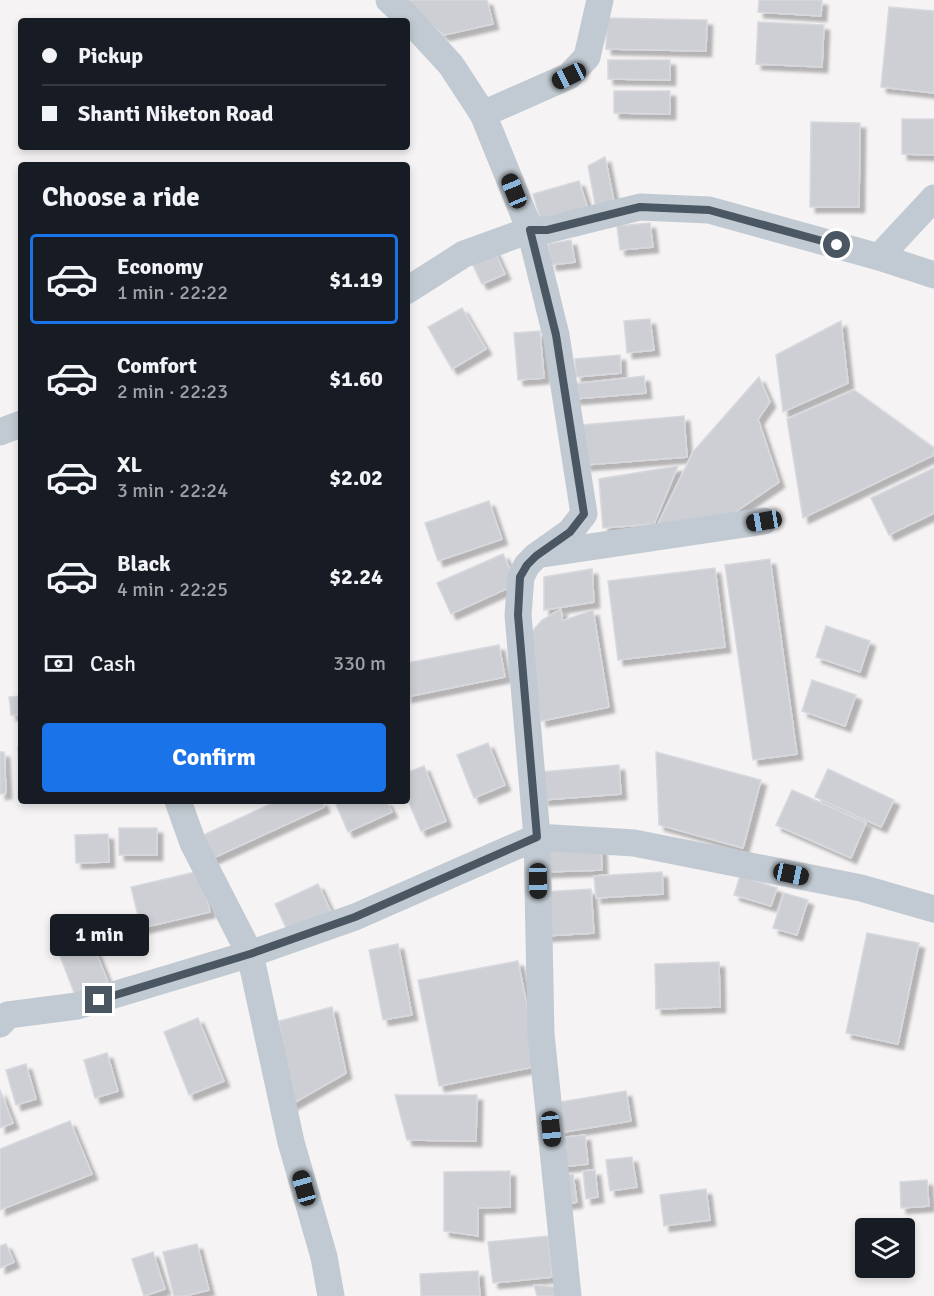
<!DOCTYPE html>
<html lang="en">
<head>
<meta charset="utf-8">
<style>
	body { margin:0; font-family:Signika,sans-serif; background:#242831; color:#f1f3f6; height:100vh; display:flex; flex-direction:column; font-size:22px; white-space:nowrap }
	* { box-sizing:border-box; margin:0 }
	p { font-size:20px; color:#9ea1a6 }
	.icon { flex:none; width:33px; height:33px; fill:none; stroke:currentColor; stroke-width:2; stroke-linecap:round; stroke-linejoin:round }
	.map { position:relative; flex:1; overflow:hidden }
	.details { position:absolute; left:18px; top:162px; width:392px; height:642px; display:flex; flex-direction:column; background:#171b24; border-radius:6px; box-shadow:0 3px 9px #0003 }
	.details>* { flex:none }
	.guide { position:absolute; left:18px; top:18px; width:392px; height:132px; border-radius:6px; box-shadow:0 3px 9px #0003; display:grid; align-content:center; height:132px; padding:0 24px; background:#171b24 }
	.controls { position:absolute; left:855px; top:1218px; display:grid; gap:12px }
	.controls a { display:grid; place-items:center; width:60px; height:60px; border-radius:6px; background:#171b24; box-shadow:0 3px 9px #0003; font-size:30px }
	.end { position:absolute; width:27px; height:27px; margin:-14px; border:8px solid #4a5661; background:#fff; box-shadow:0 0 0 3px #fff }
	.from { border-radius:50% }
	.bubble { position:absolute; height:42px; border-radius:6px; background:#171b24; box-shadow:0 3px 9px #0003; font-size:20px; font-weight:700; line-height:42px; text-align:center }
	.car { position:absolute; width:18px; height:36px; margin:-18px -9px; border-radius:8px; box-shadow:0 0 4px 2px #0007; background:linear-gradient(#222 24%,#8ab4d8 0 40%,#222 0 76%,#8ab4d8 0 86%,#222 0) }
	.guide b { display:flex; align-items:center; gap:21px; height:57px; font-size:22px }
	.guide b+b { border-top:2px solid #363941 }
	.guide i { width:15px; height:15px; background:#f1f3f6 }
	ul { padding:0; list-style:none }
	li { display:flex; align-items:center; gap:18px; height:90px; margin:0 12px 9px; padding:0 12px; border:3px solid transparent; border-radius:6px }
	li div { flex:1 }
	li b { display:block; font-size:22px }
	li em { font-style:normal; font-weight:700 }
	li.active { border-color:#1a73e8 }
	li>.icon { width:54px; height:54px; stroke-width:1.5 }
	h2 { padding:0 24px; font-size:27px; line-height:72px }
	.pay { display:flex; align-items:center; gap:15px; height:66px; padding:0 24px; font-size:22px }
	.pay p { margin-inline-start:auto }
	.action { display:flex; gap:12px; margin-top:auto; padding:12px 24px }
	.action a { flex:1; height:69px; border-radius:6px; background:#1a73e8; color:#fff; font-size:24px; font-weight:700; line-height:69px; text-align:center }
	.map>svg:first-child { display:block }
</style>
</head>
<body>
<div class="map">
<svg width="934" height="1296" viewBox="0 0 934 1296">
	<defs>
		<filter id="shadow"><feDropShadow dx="5.5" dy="5.5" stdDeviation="1.5" flood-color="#0004"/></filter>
	</defs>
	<rect width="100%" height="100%" fill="#f5f3f3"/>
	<!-- building -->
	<g fill="#cdcfd5" stroke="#d7d9de" stroke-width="1.5" filter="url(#shadow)">
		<polygon points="409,0 487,0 493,24 444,35 411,8"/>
		<polygon points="759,0 822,0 821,16 758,12"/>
		<polygon points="889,7 934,11 934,93 881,87"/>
		<polygon points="607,18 707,20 706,51 606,49"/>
		<polygon points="758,22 824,25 822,67 756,64"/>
		<polygon points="608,60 670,60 670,80 608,79"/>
		<polygon points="614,91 670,91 670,114 614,113"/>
		<polygon points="902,119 934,119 934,155 902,154"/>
		<polygon points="811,122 860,123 859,207 810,207"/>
		<polygon points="605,157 615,206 596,209 588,166"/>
		<polygon points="579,181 588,209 541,222 533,194"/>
		<polygon points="650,223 653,247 620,250 617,226"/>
		<polygon points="571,240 575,262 551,265 548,244"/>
		<polygon points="494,250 505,274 482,284 471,261"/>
		<polygon points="462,308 486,349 452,369 428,327"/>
		<polygon points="650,319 654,350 627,353 624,321"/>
		<polygon points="841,321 848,383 783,412 776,355"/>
		<polygon points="540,331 544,378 518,380 514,333"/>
		<polygon points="620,355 621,373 576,377 575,359"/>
		<polygon points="644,376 646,393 574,399 573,384"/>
		<polygon points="759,377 770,402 758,419 779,482 722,521 655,530 693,452"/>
		<polygon points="854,390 934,448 934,455 803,518 787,419"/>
		<polygon points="684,416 687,457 585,465 582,425"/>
		<polygon points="678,466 654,524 603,528 599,479"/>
		<polygon points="934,468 934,513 889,535 871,498"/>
		<polygon points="489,501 502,539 438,561 425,523"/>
		<polygon points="503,554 517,584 451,614 437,583"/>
		<polygon points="770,559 797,754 753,760 725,565"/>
		<polygon points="715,568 725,647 618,660 608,581"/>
		<polygon points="592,569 594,602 544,610 544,577"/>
		<polygon points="561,609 562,621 593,610 609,707 541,721 527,637 542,620"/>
		<polygon points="826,626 870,641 860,672 816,657"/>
		<polygon points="499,645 505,677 406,697 406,663"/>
		<polygon points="812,680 856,695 845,726 802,711"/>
		<polygon points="21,696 21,715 11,715 9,697"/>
		<polygon points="488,743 505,785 474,798 457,755"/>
		<polygon points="18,747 21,747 21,789 20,789"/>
		<polygon points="0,752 4,752 6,793 0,794"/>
		<polygon points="656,752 761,780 743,848 659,825"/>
		<polygon points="619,765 621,794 543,800 541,772"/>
		<polygon points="424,766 446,821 421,831 406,796 406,773"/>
		<polygon points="828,769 894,800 881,827 815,797"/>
		<polygon points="792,790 866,823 851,858 776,825"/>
		<polygon points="277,801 322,801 324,807 211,859 201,836"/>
		<polygon points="342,801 386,801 392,812 348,832 336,804"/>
		<rect x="119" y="828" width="38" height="27"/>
		<polygon points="108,834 109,862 76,863 75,835"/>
		<polygon points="601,846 602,870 544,872 543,848"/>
		<polygon points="200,871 210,912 141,928 131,887"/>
		<polygon points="662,872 663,894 596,898 594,876"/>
		<polygon points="740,876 777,888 771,906 734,895"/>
		<polygon points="318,884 331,912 288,932 275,904"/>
		<polygon points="591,889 594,933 545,936 543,892"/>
		<polygon points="784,893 808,900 797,935 773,928"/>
		<polygon points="867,933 919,943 898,1044 846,1033"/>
		<polygon points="89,935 108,982 75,995 57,948"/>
		<polygon points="398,944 412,1015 383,1020 369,950"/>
		<polygon points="518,961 539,1066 439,1086 418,980"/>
		<polygon points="719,962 720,1007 656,1009 655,964"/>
		<polygon points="332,1007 346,1073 290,1105 279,1021"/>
		<polygon points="198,1018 224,1081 189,1095 164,1032"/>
		<polygon points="107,1053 118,1091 95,1098 84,1060"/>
		<polygon points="26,1064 36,1099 16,1105 6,1070"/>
		<polygon points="0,1090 13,1123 0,1128"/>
		<polygon points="626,1091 631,1121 559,1133 554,1103"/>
		<polygon points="395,1095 477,1095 476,1141 407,1140"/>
		<polygon points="70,1121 92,1174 0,1210 0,1149"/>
		<polygon points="585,1135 588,1164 561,1167 558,1138"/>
		<polygon points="632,1157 637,1187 610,1191 606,1160"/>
		<polygon points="595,1170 598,1197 586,1199 583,1171"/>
		<polygon points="510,1171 510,1207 478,1208 478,1236 444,1231 444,1172"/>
		<polygon points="573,1174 577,1202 564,1204 561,1176"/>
		<polygon points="927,1180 929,1206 901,1208 900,1182"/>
		<polygon points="706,1189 710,1220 664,1226 660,1195"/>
		<polygon points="548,1236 552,1277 493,1283 488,1242"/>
		<polygon points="6,1244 14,1262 0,1268 0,1246"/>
		<polygon points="197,1244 209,1290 185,1296 174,1296 163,1252"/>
		<polygon points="153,1252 165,1289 144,1296 132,1259"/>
		<polygon points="478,1271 480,1296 421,1296 420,1274"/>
		<polygon points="534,1285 556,1287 559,1296 537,1296"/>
	</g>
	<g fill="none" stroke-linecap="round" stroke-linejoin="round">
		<!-- street -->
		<g stroke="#c1cad2" stroke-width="27">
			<polyline points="389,0 405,15 451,65 483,114"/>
			<polyline points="600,0 587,57 569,76 483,114 530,230 547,230 640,207 709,210 879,257 934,275"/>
			<polyline points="879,257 934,198"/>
			<polyline points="406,291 464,254 530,230 556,335 584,514 570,532 536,556 527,565 521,577 518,615 537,837 541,1034 568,1296"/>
			<polyline points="0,432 21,424"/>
			<polyline points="543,554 764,521"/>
			<polyline points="178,801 193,843 250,954 291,1142 324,1257 331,1296"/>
			<polyline points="0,1024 8,1015 77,1006 250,954 355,917 537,837 634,843 861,888 934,909"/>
		</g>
	</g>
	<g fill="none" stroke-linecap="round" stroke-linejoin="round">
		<!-- route -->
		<polyline stroke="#4a5661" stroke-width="8" points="99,1000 250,954 355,917 537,837 518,615 520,577 527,565 536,556 570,532 584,514 556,335 530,230 547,230 640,207 709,210 837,245"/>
	</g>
</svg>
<div class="controls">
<a><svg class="icon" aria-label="layers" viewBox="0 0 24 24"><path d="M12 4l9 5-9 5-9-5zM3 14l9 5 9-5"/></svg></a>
</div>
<i class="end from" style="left:837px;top:245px"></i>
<i class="end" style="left:99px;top:1000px"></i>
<div class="bubble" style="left:50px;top:914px;width:99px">1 min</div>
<i class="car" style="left:569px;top:76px;rotate:244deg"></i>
<i class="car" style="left:514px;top:191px;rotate:338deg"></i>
<i class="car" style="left:764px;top:521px;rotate:261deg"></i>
<i class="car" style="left:791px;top:874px;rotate:102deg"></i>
<i class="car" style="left:538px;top:881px;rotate:179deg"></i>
<i class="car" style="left:551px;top:1129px;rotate:174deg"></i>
<i class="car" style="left:304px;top:1188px;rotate:344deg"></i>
<div class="guide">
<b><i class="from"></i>Pickup</b>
<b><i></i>Shanti Niketon Road</b>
</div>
<section class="details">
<h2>Choose a ride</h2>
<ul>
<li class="active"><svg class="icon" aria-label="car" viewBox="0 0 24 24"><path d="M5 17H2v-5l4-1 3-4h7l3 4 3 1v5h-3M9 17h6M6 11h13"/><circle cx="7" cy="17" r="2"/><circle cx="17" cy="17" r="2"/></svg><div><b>Economy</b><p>1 min · 22:22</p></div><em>$1.19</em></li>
<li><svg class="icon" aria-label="car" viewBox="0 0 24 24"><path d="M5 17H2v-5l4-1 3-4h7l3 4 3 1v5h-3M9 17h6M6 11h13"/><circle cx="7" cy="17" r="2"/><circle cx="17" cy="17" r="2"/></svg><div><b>Comfort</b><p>2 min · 22:23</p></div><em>$1.60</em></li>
<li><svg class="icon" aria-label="car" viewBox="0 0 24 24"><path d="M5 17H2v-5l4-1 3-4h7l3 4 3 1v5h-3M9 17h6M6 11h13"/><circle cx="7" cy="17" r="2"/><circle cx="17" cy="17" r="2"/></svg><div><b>XL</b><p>3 min · 22:24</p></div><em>$2.02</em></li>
<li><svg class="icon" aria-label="car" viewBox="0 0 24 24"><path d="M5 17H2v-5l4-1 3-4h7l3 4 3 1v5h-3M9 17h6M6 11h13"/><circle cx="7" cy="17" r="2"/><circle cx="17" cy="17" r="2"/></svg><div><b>Black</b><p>4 min · 22:25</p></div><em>$2.24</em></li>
</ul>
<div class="pay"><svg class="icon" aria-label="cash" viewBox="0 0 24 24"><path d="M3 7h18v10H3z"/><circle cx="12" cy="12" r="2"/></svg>Cash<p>330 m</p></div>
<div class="action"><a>Confirm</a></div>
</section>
</div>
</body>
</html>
